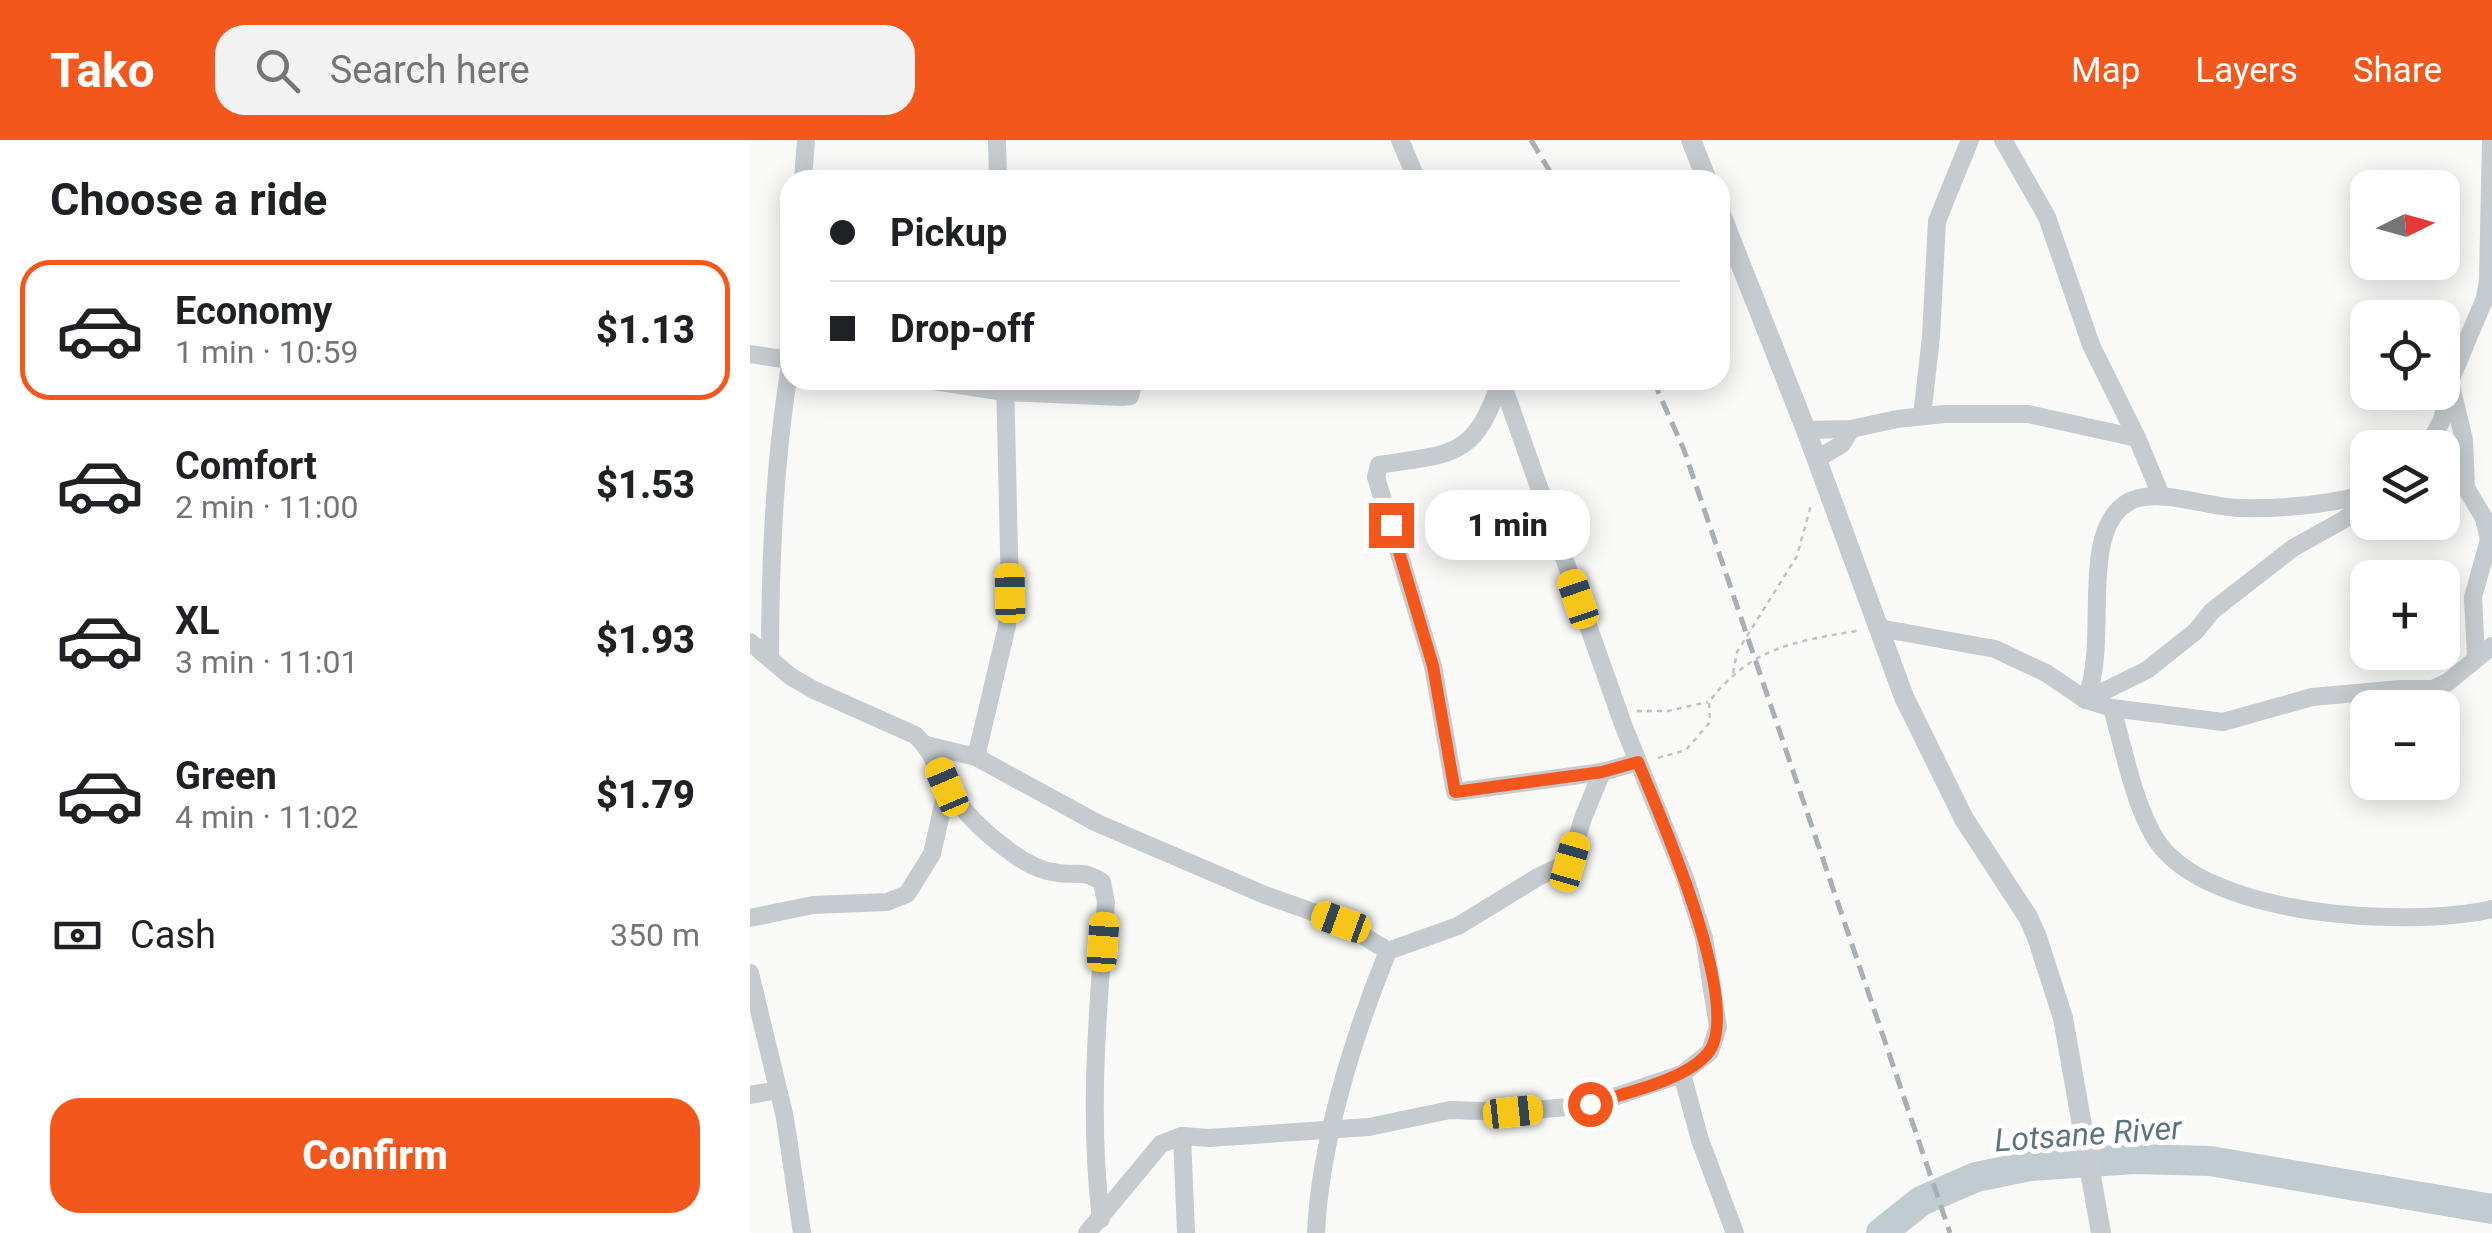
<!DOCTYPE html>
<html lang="en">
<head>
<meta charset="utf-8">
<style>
	body { margin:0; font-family:Roboto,sans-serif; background:#f2f2f2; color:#202124; height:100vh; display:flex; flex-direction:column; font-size:38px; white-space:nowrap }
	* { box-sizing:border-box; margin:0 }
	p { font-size:32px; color:#757577 }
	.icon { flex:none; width:55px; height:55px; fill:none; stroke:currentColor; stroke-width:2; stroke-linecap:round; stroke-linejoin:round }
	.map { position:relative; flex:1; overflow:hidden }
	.panel { display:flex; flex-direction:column; background:#fff; width:750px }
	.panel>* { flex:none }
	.banner { position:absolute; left:30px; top:30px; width:950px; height:220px; border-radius:30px; box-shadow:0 5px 25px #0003; display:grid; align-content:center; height:220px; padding:0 50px; background:#fff }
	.needle { width:65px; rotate:85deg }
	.buttons { position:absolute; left:1600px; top:30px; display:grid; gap:20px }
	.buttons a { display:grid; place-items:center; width:110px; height:110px; border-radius:20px; background:#fff; box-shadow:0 5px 25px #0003; font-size:50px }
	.end { position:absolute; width:45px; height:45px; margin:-22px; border:12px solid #f4571c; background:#fff; box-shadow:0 0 0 5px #fff }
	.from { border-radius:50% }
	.bubble { position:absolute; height:70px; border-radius:30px; background:#fff; box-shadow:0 5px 25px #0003; font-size:32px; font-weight:800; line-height:70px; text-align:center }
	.car { position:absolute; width:30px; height:60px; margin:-30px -15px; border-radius:12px; box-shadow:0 0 8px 2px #0007; background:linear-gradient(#f5c518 24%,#345 0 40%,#f5c518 0 76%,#345 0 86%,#f5c518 0) }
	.banner b { display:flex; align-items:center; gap:35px; height:95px; font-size:38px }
	.banner b+b { border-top:2px solid #e0e0e0 }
	.banner i { width:25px; height:25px; background:#202124 }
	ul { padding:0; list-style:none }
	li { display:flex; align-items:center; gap:30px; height:140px; margin:0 20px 15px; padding:0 30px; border:5px solid transparent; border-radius:30px }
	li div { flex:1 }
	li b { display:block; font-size:38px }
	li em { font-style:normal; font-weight:800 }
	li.active { border-color:#f4571c }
	li>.icon { width:90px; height:90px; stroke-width:1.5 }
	h2 { padding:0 50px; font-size:45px; line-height:120px }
	.pay { display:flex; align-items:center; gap:25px; height:110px; padding:0 50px; font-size:38px }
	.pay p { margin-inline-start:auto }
	.cta { display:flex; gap:20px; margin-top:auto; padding:20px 50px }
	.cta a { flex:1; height:115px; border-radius:30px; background:#f4571c; color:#fff; font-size:40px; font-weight:800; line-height:115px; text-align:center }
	header { display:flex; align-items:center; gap:60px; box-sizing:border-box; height:140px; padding:0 50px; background:#f4571c; color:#fff }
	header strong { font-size:48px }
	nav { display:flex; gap:55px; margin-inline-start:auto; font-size:35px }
	.search { width:700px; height:90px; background:#f2f2f2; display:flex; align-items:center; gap:25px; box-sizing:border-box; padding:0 35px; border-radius:30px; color:#757577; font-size:38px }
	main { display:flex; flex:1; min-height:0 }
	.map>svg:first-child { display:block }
</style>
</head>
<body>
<header>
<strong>Tako</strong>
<div class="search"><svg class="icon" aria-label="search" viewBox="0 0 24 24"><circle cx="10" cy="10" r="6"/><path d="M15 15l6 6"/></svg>Search here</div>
<nav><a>Map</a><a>Layers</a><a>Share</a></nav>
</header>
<main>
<section class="panel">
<h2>Choose a ride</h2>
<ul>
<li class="active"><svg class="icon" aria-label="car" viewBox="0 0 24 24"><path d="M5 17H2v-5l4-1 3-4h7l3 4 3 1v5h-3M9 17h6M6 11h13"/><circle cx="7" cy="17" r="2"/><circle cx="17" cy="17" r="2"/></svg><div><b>Economy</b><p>1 min · 10:59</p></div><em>$1.13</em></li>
<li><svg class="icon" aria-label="car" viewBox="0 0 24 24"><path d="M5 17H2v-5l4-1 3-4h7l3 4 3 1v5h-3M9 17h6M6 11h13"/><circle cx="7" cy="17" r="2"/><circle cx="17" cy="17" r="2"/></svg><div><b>Comfort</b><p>2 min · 11:00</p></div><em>$1.53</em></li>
<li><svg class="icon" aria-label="car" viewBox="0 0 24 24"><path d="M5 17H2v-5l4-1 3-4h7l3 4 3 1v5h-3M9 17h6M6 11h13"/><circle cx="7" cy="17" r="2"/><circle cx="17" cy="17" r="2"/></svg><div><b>XL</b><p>3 min · 11:01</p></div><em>$1.93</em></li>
<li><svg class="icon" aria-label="car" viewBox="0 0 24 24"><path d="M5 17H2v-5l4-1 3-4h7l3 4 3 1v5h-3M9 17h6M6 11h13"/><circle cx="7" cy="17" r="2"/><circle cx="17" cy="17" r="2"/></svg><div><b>Green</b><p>4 min · 11:02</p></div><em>$1.79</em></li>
</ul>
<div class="pay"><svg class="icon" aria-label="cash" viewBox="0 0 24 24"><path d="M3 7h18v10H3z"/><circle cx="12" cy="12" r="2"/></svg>Cash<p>350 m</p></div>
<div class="cta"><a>Confirm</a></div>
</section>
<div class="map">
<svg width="1742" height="1093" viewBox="0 0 1742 1093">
	<rect width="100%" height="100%" fill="#f9f9f7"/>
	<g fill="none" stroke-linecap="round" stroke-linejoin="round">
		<!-- river -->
		<polyline stroke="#c1ccd1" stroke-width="30" points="1131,1093 1171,1061 1226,1037 1280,1026 1385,1019 1460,1021 1742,1069"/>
		<!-- path -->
		<g stroke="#c0c3c5" stroke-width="2.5" stroke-dasharray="5 5" stroke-linecap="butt">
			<polyline points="983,533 987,512 1047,416 1061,365"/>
			<polyline points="887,571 918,571 958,562"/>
			<path d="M908,618L936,610L960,582L959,562C1000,508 1044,501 1107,491"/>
		</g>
		<!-- minor -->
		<g stroke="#c6cbcf" stroke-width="18">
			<polyline points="247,0 248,40"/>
			<polyline points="650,0 667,40"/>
			<polyline points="1253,0 1297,77 1341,205 1387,298 1410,353"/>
			<polyline points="53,40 56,0"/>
			<polyline points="0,214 40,220"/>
			<polyline points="177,240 255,252 372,257 380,256 384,240"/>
			<path d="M751,240C724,319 704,313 629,325L626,337L683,526L705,652L852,632L888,622"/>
			<polyline points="1172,276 1181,197 1187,81 1220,0"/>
			<polyline points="1056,290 1101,289 1147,279 1194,274 1278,274 1387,298"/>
			<polyline points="1677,308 1692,280 1700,243"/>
			<polyline points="1067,319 1092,304 1101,289"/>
			<polyline points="1129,488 1245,509 1296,533 1336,560 1362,568 1473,582 1562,557 1651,549 1683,549 1698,542 1742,506"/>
			<path d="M0,502L40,536L64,550L165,595C183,611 186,629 198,648C213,672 235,693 258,710C272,721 290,731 308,733C329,736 331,729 352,742L356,762C348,869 338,972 351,1079"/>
			<polyline points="1726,517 1723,457 1739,400 1734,378 1716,348 1714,300 1700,241 1735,158 1738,140 1741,0"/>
			<path d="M20,518C20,420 24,322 40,226"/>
			<path d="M1336,560C1353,516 1342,455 1351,408C1367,325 1435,366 1489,368C1532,369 1576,365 1618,354"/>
			<polyline points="1336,560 1397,530 1446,491 1462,471 1543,408 1595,379 1618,360"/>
			<path d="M1362,568C1374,610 1383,661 1405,698C1454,778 1660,788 1742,769"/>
			<polyline points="176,605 226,617 347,683 515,755 591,782 638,811"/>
			<polyline points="226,617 257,486 260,453 255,240"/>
			<polyline points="0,778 63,765 137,762 157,754 182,714 197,647"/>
			<polyline points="0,833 35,978 52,1093"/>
			<polyline points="932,934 950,1000 985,1093"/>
			<polyline points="0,955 28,950"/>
			<polyline points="432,996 436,1093"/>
			<polyline points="337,1093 411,1004 432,996 459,998 619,987 700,970 763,972 840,965 932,934 960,912 968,887 954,798 935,738 874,587 751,240"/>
			<path d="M566,1093C570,1002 604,895 638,811L708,786L788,737L820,722L833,678L852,632"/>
		</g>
		<!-- tertiary -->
		<g stroke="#c6cbcf" stroke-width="20">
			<polyline points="941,0 957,40"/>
			<polyline points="970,72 1056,290 1154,557 1214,679 1278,777 1287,797 1313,878 1351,1093"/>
		</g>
		<!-- rail -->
		<g stroke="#a8afb5" stroke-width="5" stroke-dasharray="15 8" stroke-linecap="butt">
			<polyline points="781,0 805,40"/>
			<polyline points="903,240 934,310 1200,1093"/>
		</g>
	</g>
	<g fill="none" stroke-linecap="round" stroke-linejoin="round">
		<!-- route -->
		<path stroke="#f4571c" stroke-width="12" d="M641,385L683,526L705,652L852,632L888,622C909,673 995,868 958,913C935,941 874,953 840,964"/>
	</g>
	<g text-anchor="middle" stroke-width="10" stroke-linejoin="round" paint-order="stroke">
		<!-- water labels -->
		<g font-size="32" font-style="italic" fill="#5c747e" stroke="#fff">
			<text transform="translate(1338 994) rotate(-4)" y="11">Lotsane River</text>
		</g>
	</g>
</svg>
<div class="buttons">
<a><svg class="needle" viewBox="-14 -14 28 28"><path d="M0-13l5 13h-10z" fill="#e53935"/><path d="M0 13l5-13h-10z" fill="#757577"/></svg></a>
<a><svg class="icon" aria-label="locate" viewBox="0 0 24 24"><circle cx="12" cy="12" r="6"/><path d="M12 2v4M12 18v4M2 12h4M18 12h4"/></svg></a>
<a><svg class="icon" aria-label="layers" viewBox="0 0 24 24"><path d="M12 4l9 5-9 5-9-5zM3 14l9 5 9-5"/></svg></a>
<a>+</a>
<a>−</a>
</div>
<i class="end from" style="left:840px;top:964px"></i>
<i class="end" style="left:641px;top:385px"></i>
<div class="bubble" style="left:675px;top:350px;width:165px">1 min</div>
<i class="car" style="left:260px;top:453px;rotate:359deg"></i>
<i class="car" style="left:828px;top:459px;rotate:341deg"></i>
<i class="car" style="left:197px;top:647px;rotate:337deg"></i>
<i class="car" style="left:820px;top:722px;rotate:16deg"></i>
<i class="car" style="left:591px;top:782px;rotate:290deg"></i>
<i class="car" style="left:353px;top:802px;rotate:4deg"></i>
<i class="car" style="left:763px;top:972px;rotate:84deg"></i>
<div class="banner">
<b><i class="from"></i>Pickup</b>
<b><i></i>Drop-off</b>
</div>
</div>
</main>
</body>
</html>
